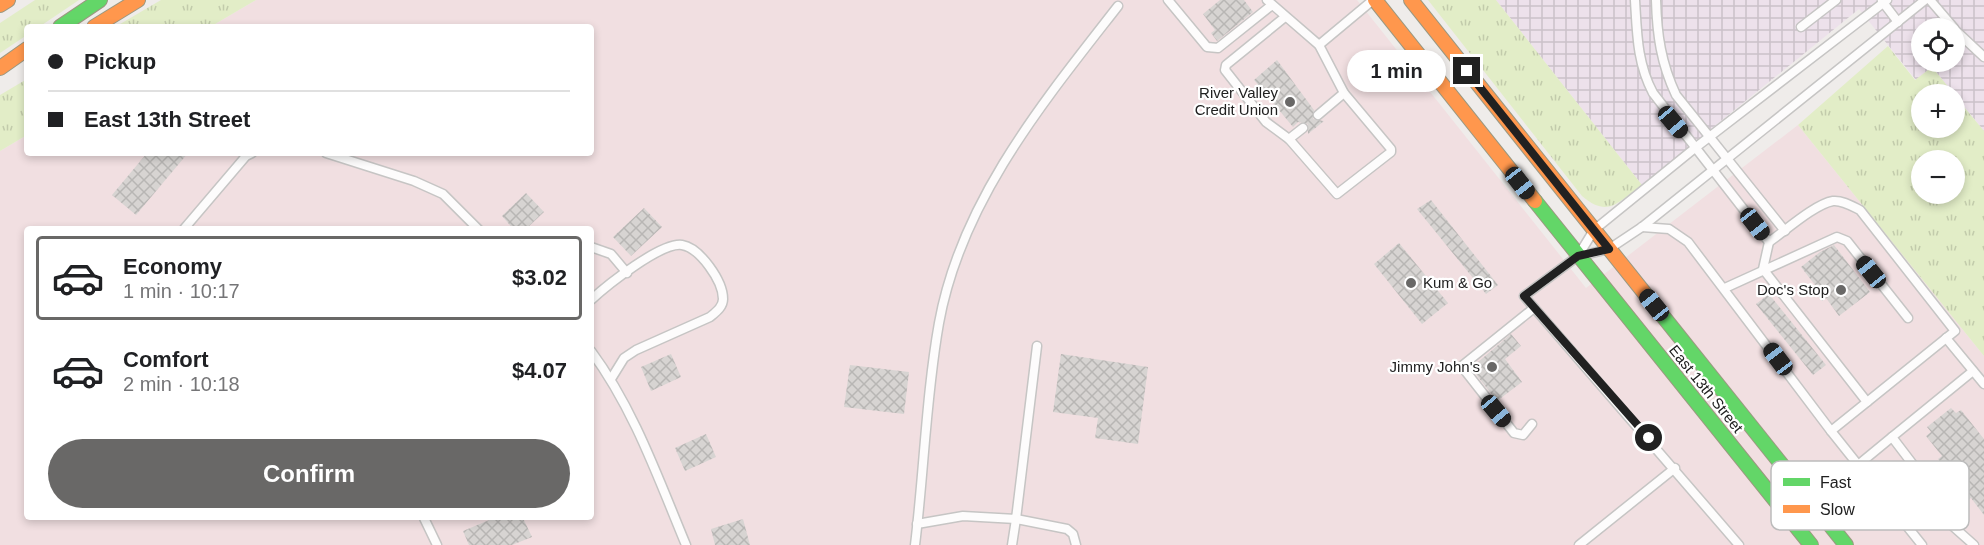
<!DOCTYPE html>
<html lang="en">
<head>
<meta charset="utf-8">
<style>
	body { margin:0; font-family:Arial,sans-serif; background:#f6f6f6; color:#202124; height:100vh; display:flex; flex-direction:column; font-size:22px; white-space:nowrap }
	* { box-sizing:border-box; margin:0 }
	p { font-size:20px; color:#757577 }
	.icon { flex:none; width:33px; height:33px; fill:none; stroke:currentColor; stroke-width:2; stroke-linecap:round; stroke-linejoin:round }
	.map { position:relative; flex:1; overflow:hidden }
	.side { position:absolute; left:24px; top:226px; width:570px; height:294px; display:flex; flex-direction:column; background:#fff; border-radius:6px; box-shadow:0 3px 9px #0003 }
	.side>* { flex:none }
	.banner { position:absolute; left:24px; top:24px; width:570px; height:132px; border-radius:6px; box-shadow:0 3px 9px #0003; display:grid; align-content:center; height:132px; padding:0 24px; background:#fff }
	.tools { position:absolute; left:1911px; top:18px; display:grid; gap:12px }
	.tools a { display:grid; place-items:center; width:54px; height:54px; border-radius:50%; background:#fff; box-shadow:0 3px 9px #0003; font-size:30px }
	.end { position:absolute; width:27px; height:27px; margin:-14px; border:8px solid #212121; background:#fff; box-shadow:0 0 0 3px #fff }
	.from { border-radius:50% }
	.bubble { position:absolute; height:42px; border-radius:21px; background:#fff; box-shadow:0 3px 9px #0003; font-size:20px; font-weight:600; line-height:42px; text-align:center }
	.car { position:absolute; width:18px; height:36px; margin:-18px -9px; border-radius:8px; box-shadow:0 0 4px 2px #0007; background:linear-gradient(#222 24%,#8ab4d8 0 40%,#222 0 76%,#8ab4d8 0 86%,#222 0) }
	.banner b { display:flex; align-items:center; gap:21px; height:57px; font-size:22px }
	.banner b+b { border-top:2px solid #e0e0e0 }
	.banner i { width:15px; height:15px; background:#202124 }
	ul { padding:10px 0 0; list-style:none }
	li { display:flex; align-items:center; gap:18px; height:84px; margin:0 12px 9px; padding:0 12px; border:3px solid transparent; border-radius:6px }
	li div { flex:1 }
	li b { display:block; font-size:22px }
	li em { font-style:normal; font-weight:600 }
	li.current { border-color:#696867 }
	li>.icon { width:54px; height:54px; stroke-width:1.5 }
	.primary-button { display:flex; gap:12px; margin-top:auto; padding:12px 24px }
	.primary-button a { flex:1; height:69px; border-radius:36px; background:#696867; color:#fff; font-size:24px; font-weight:600; line-height:69px; text-align:center }
	.map>svg:first-child { display:block }
</style>
</head>
<body>
<div class="map">
<svg width="1984" height="545" viewBox="0 0 1984 545">
	<defs>
		<pattern id="industrial-grid" width="8" height="8" patternUnits="userSpaceOnUse" patternTransform="scale(1.5)"><rect width="8" height="8" fill="#ede1eb"/><path d="M0 4h8M4 0v8" fill="none" stroke="#cbc1c9"/></pattern>
		<pattern id="grass-tufts" width="24" height="20" patternUnits="userSpaceOnUse" patternTransform="scale(1.5)"><rect width="24" height="20" fill="#e2edc7"/><path d="M3 7l-1-3M5 7V3M7 7l1-3M15 17l-1-3M17 17v-4M19 17l1-3" fill="none" stroke="#c2cbab"/></pattern>
		<pattern id="building-cross-hatch" width="8" height="8" patternUnits="userSpaceOnUse" patternTransform="scale(1.5)"><rect width="8" height="8" fill="#d7d4d2"/><path d="M0 0l8 8M0 8l8-8" fill="none" stroke="#b8b6b4"/></pattern>
	</defs>
	<rect width="100%" height="100%" fill="#efecea"/>
	<!-- commercial -->
	<path fill="#f1dfe1" fill-rule="evenodd" d="M256,0H1357L1586,288L1798,125L1984,356V545H0V151L27,135V153H591V27H210ZM27,230H591V518H27Z"/>
	<!-- industrial -->
	<path fill="url(#industrial-grid)" fill-rule="evenodd" d="M1496,0H1984V131L1932,67L1916,80L1859,9L1642,185ZM1922,28H1954V62H1922Z"/>
	<!-- grass -->
	<g fill="url(#grass-tufts)" fill-rule="evenodd">
		<polygon points="35,0 79,0 39,27 27,27 27,35 0,53 0,23"/>
		<polygon points="161,0 256,0 210,27 115,27"/>
		<path d="M1428,0H1496L1642,185C1617,203 1608,218 1582,196Z"/>
		<path d="M1888,46L1915,80L1932,67L1954,94H1922V128H1954V95L1984,131V356L1798,125ZM1954,160V194H1922V160Z"/>
		<polygon points="27,79 27,135 0,151 0,95"/>
	</g>
	<!-- building -->
	<g fill="url(#building-cross-hatch)">
		<polygon points="1220,0 1244,0 1253,12 1217,41 1211,33 1215,30 1203,14"/>
		<polygon points="1277,60 1314,110 1313,119 1324,121 1308,134 1308,124 1298,122 1293,127 1254,80"/>
		<polygon points="147,153 188,153 136,215 112,195"/>
		<polygon points="526,193 544,212 525,230 514,230 502,216"/>
		<polygon points="1431,200 1498,285 1486,294 1417,209"/>
		<polygon points="644,208 662,227 631,256 613,237"/>
		<polygon points="1399,243 1448,303 1422,324 1374,264"/>
		<polygon points="1834,245 1870,292 1839,316 1826,298 1822,301 1812,288 1815,285 1801,267 1820,252"/>
		<polygon points="1769,294 1826,365 1813,375 1756,304"/>
		<polygon points="1511,334 1521,346 1505,359 1522,382 1497,401 1471,368"/>
		<polygon points="671,354 681,377 651,391 641,367"/>
		<polygon points="1061,354 1148,367 1138,444 1095,438 1098,418 1053,412"/>
		<polygon points="850,365 909,372 904,414 844,407"/>
		<polygon points="1951,408 1956,413 1961,410 1984,439 1984,515 1971,498 1950,515 1936,495 1954,480 1938,459 1942,456 1926,436 1931,432 1927,427"/>
		<polygon points="706,434 716,457 685,471 675,448"/>
		<polygon points="494,518 523,518 532,537 512,545 469,545 463,531"/>
		<polygon points="743,519 750,545 715,545 711,529"/>
	</g>
	<g fill="none" stroke-linecap="round" stroke-linejoin="round">
		<!-- lane casing -->
		<g stroke="#c6c5c4" stroke-width="11">
			<g id="lane">
				<polyline points="1168,0 1207,47 1218,48 1272,5"/>
				<polyline points="1267,0 1319,45 1344,93 1391,149 1391,152 1337,194 1289,139 1266,122 1225,70 1226,65 1285,17"/>
				<path d="M1635,0C1637,33 1637,63 1653,93L1769,242L1763,269L1867,402L1831,431"/>
				<path d="M1656,0C1657,35 1661,63 1676,95L1785,231"/>
				<polyline points="1930,0 1954,28"/>
				<polyline points="1882,1 1898,22"/>
				<polyline points="1801,27 1836,0"/>
				<polyline points="1954,29 1984,57"/>
				<polyline points="1319,45 1373,0"/>
				<polyline points="1318,115 1344,93"/>
				<polyline points="1289,139 1303,128"/>
				<polyline points="326,153 414,181 443,194 479,230"/>
				<polyline points="1642,227 1669,229 1688,242 1831,431 1922,545"/>
				<polyline points="183,230 246,156 252,153"/>
				<path d="M1769,242C1785,231 1815,204 1833,201C1842,200 1852,206 1860,210L1955,331L1867,402"/>
				<polyline points="591,247 611,254 627,273"/>
				<polyline points="1584,255 1609,249 1642,227 1925,0"/>
				<polyline points="1725,288 1837,237 1847,241 1908,318"/>
				<path d="M591,300C606,286 661,242 682,245C700,248 723,281 723,299C723,307 716,312 710,317L636,350L624,358L611,379"/>
				<polyline points="1946,338 1984,384"/>
				<path d="M591,351C634,409 658,478 686,545"/>
				<polyline points="1973,371 1892,437 1924,479 1928,495 1947,521 1974,545"/>
				<polyline points="1532,424 1523,435 1514,433 1463,368 1463,365 1534,308"/>
				<polyline points="1858,465 1892,437"/>
				<polyline points="424,518 437,545"/>
				<polyline points="917,524 963,516 1016,519 1037,346"/>
				<path d="M915,545C924,472 926,396 939,323C961,201 1044,101 1118,6"/>
				<polyline points="1012,545 1016,519 1067,529 1073,534 1076,545"/>
				<polyline points="1579,545 1675,468"/>
				<polyline points="1739,545 1524,296 1578,256 1594,230 1695,148 1887,0"/>
			</g>
		</g>
		<!-- fast casing -->
		<g stroke="#9b9880" stroke-width="16">
			<g id="fast">
				<polyline points="60,27 100,0"/>
				<polyline points="1535,201 1811,545"/>
				<polyline points="1646,295 1846,545"/>
			</g>
		</g>
		<!-- slow casing -->
		<g stroke="#9b9880" stroke-width="16">
			<g id="slow">
				<polyline points="1375,0 1535,201"/>
				<polyline points="1411,0 1646,295"/>
				<polyline points="0,5 8,0"/>
				<polyline points="94,27 138,0"/>
				<polyline points="0,68 27,49"/>
			</g>
		</g>
		<!-- lane -->
		<use href="#lane" stroke="#fdfcfc" stroke-width="8"/>
		<!-- fast -->
		<use href="#fast" stroke="#63d668" stroke-width="14"/>
		<!-- slow -->
		<use href="#slow" stroke="#ff974d" stroke-width="14"/>
	</g>
	<g fill="none" stroke-linecap="round" stroke-linejoin="round">
		<!-- route -->
		<polyline stroke="#212121" stroke-width="8" points="1467,71 1609,249 1578,256 1524,296 1649,438"/>
	</g>
	<!-- markers -->
	<g fill="#696867" stroke="#fff" stroke-width="2">
		<circle cx="1290" cy="102" r="6"/>
		<circle cx="1411" cy="283" r="6"/>
		<circle cx="1841" cy="290" r="6"/>
		<circle cx="1492" cy="367" r="6"/>
	</g>
	<g text-anchor="middle" stroke-width="4.5" stroke-linejoin="round" paint-order="stroke">
		<!-- poi labels -->
		<g font-size="15" fill="#212121" stroke="#fff" text-anchor="end">
			<text x="1278" y="98">River Valley<tspan x="1278" dy="17">Credit Union</tspan></text>
			<text x="1423" y="288" text-anchor="start">Kum &amp; Go</text>
			<text x="1829" y="295">Doc's Stop</text>
			<text x="1480" y="372">Jimmy John's</text>
		</g>
		<!-- street labels -->
		<g font-size="15" fill="#212121" stroke="#fff">
			<text transform="translate(1706 389) rotate(51)" y="5">East 13th Street</text>
		</g>
	</g>
	<!-- legend -->
	<rect x="1771" y="461" width="198" height="69" rx="9" fill="#fff" stroke="#bcbcbc" stroke-width="1.5"/>
	<rect x="1783" y="478" width="27" height="8" fill="#63d668"/>
	<rect x="1783" y="505" width="27" height="8" fill="#ff974d"/>
	<g font-size="16" fill="#212121">
		<text x="1820" y="488">Fast</text>
		<text x="1820" y="515">Slow</text>
	</g>
</svg>
<div class="tools">
<a><svg class="icon" aria-label="locate" viewBox="0 0 24 24"><circle cx="12" cy="12" r="6"/><path d="M12 2v4M12 18v4M2 12h4M18 12h4"/></svg></a>
<a>+</a>
<a>−</a>
</div>
<i class="end from" style="left:1649px;top:438px"></i>
<i class="end" style="left:1467px;top:71px"></i>
<div class="bubble" style="left:1347px;top:50px;width:99px">1 min</div>
<i class="car" style="left:1673px;top:122px;rotate:140deg"></i>
<i class="car" style="left:1520px;top:183px;rotate:142deg"></i>
<i class="car" style="left:1755px;top:224px;rotate:142deg"></i>
<i class="car" style="left:1871px;top:272px;rotate:321deg"></i>
<i class="car" style="left:1654px;top:305px;rotate:321deg"></i>
<i class="car" style="left:1778px;top:359px;rotate:323deg"></i>
<i class="car" style="left:1496px;top:411px;rotate:140deg"></i>
<div class="banner">
<b><i class="from"></i>Pickup</b>
<b><i></i>East 13th Street</b>
</div>
<section class="side">
<ul>
<li class="current"><svg class="icon" aria-label="car" viewBox="0 0 24 24"><path d="M5 17H2v-5l4-1 3-4h7l3 4 3 1v5h-3M9 17h6M6 11h13"/><circle cx="7" cy="17" r="2"/><circle cx="17" cy="17" r="2"/></svg><div><b>Economy</b><p>1 min · 10:17</p></div><em>$3.02</em></li>
<li><svg class="icon" aria-label="car" viewBox="0 0 24 24"><path d="M5 17H2v-5l4-1 3-4h7l3 4 3 1v5h-3M9 17h6M6 11h13"/><circle cx="7" cy="17" r="2"/><circle cx="17" cy="17" r="2"/></svg><div><b>Comfort</b><p>2 min · 10:18</p></div><em>$4.07</em></li>
</ul>
<div class="primary-button"><a>Confirm</a></div>
</section>
</div>
</body>
</html>
